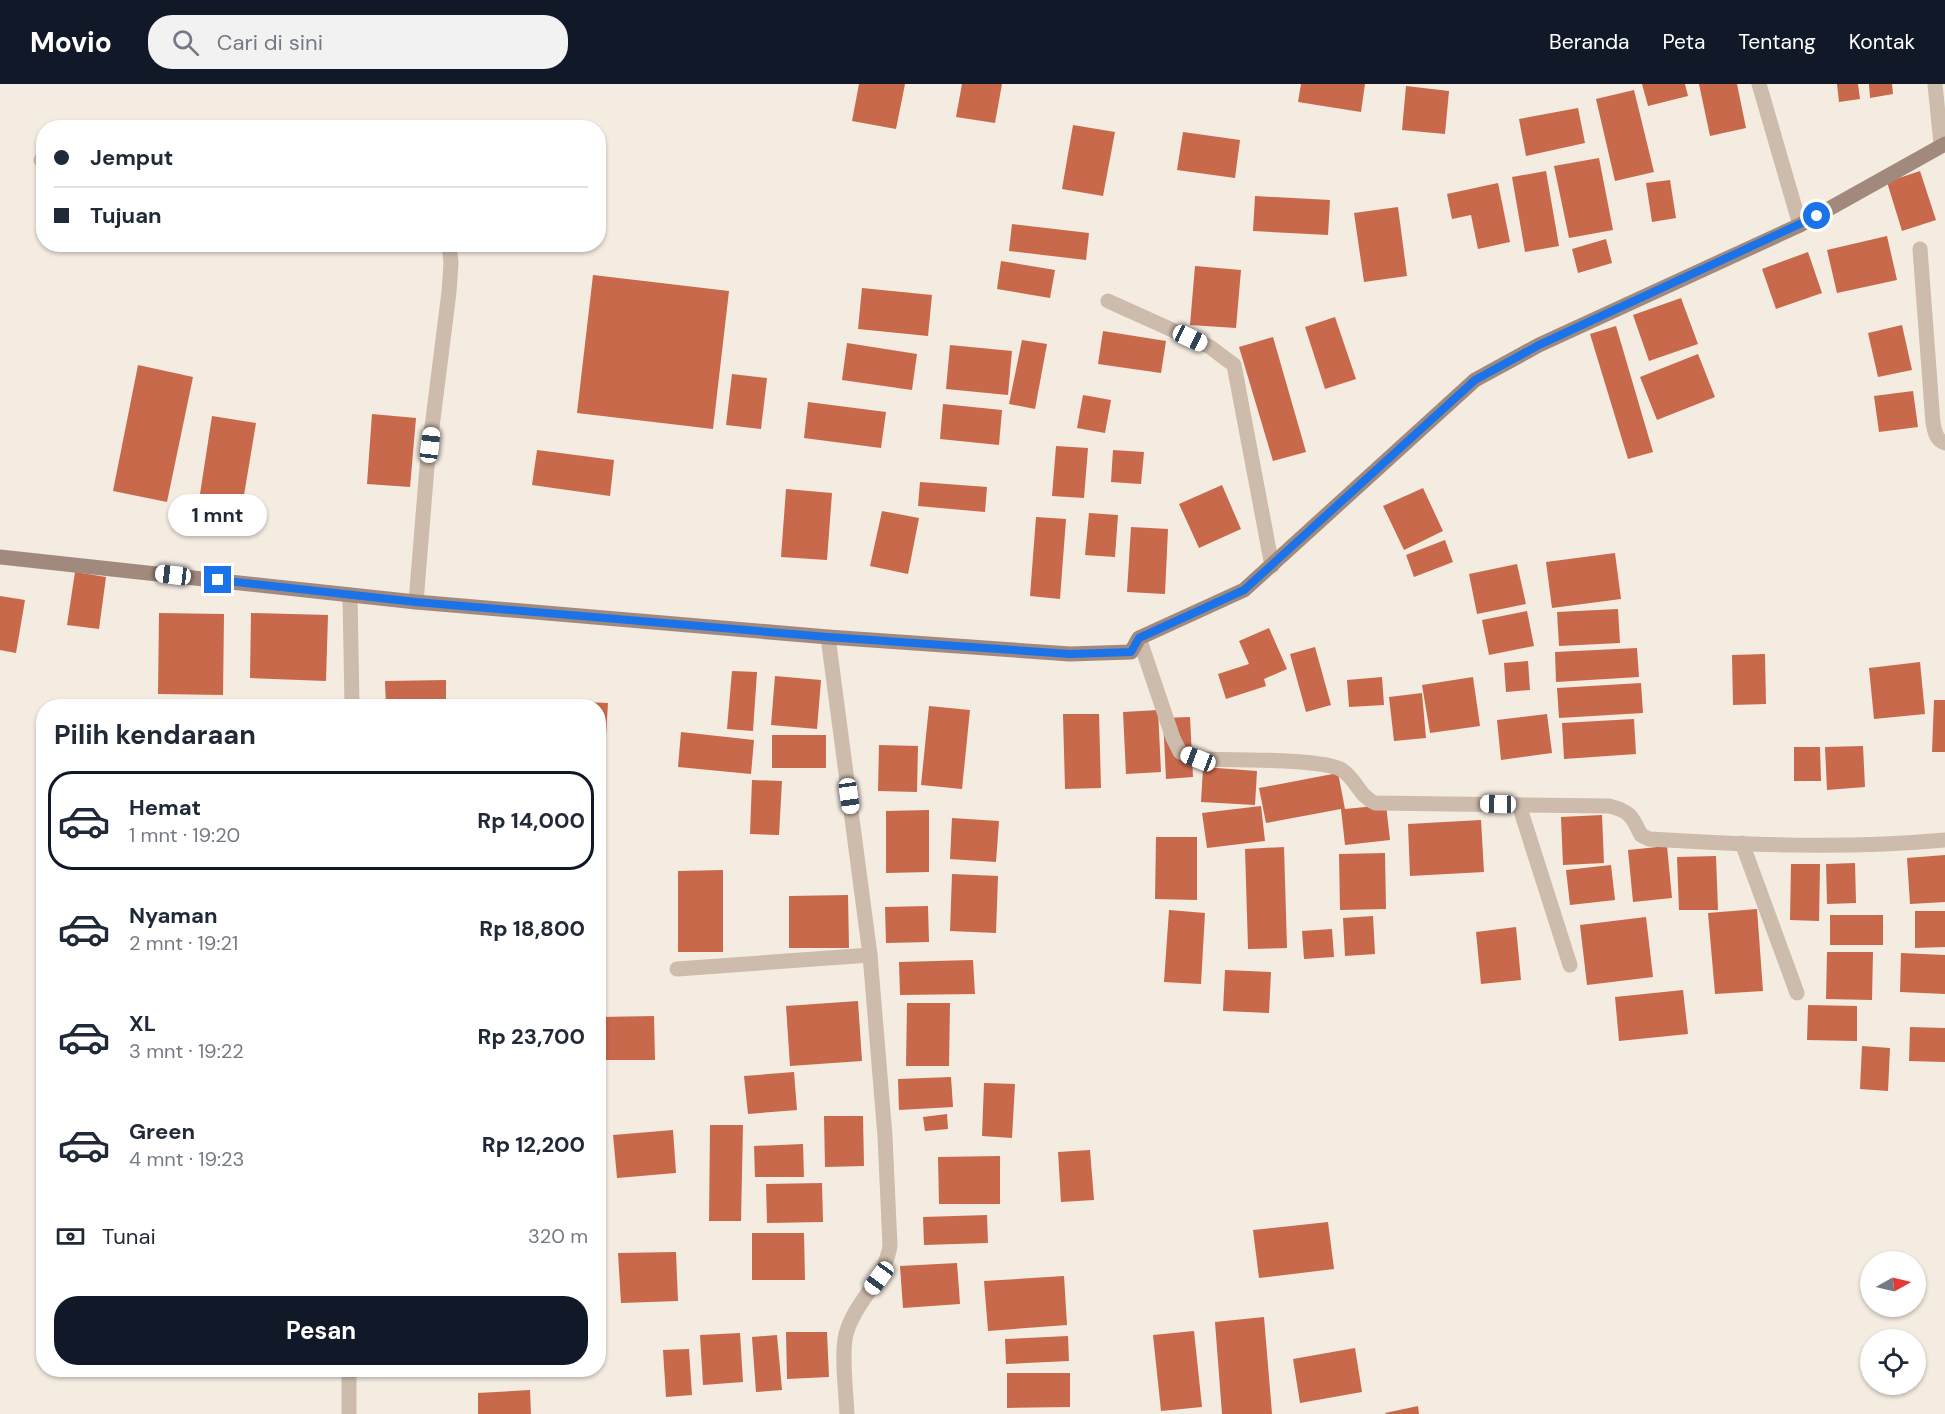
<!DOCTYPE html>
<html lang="id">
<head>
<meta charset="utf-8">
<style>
	body { margin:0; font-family:"DM Sans",sans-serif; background:#f2f2f3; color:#1f2937; height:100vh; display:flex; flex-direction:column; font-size:22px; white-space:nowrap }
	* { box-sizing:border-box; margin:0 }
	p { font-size:20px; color:#747a83 }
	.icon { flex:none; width:33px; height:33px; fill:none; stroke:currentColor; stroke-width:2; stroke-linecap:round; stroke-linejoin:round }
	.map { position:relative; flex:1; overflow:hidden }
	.sheet { position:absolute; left:36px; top:615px; width:570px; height:678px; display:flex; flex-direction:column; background:#fff; border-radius:24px; box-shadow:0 2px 4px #0004 }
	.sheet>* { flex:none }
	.guide { position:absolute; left:36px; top:36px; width:570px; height:132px; border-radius:24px; box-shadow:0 2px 4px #0004; display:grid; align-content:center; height:132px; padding:0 18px; background:#fff }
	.needle { width:39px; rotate:82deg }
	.buttons { position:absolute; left:1860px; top:1167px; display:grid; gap:12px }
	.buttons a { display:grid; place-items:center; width:66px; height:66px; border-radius:50%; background:#fff; box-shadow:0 2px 4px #0004; font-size:30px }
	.end { position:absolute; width:27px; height:27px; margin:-14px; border:8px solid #1a73e8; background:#fff; box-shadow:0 0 0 3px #fff }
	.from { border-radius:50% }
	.bubble { position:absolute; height:42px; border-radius:21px; background:#fff; box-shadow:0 2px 4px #0004; font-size:20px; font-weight:700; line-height:42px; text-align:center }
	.car { position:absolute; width:18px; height:36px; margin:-18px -9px; border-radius:8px; box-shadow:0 0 4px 2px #0007; background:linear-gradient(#fff 24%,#345 0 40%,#fff 0 76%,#345 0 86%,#fff 0) }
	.guide b { display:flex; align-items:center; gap:21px; height:57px; font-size:22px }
	.guide b+b { border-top:2px solid #e0e1e3 }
	.guide i { width:15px; height:15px; background:#1f2937 }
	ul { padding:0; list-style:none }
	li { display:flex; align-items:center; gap:18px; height:99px; margin:0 12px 9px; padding:0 6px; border:3px solid transparent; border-radius:24px }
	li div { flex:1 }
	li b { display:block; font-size:22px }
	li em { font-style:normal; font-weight:700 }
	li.active { border-color:#111827 }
	li>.icon { width:54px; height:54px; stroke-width:1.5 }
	h2 { padding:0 18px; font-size:27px; line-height:72px }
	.pay { display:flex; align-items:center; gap:15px; height:66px; padding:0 18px; font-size:22px }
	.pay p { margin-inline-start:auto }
	.primary-button { display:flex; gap:12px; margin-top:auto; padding:12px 18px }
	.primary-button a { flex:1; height:69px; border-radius:24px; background:#111827; color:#fff; font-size:24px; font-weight:700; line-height:69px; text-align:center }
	header { display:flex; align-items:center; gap:36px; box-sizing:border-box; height:84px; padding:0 30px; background:#111827; color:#fff }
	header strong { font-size:28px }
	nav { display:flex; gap:33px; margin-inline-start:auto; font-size:21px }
	.search { width:420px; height:54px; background:#f2f2f3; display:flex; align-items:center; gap:15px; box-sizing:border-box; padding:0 21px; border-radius:24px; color:#747a83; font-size:22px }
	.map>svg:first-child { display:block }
</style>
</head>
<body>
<header>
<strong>Movio</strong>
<div class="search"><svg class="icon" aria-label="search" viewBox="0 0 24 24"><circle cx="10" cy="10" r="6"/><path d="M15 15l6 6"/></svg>Cari di sini</div>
<nav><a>Beranda</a><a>Peta</a><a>Tentang</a><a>Kontak</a></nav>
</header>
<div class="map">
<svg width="1945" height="1330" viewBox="0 0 1945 1330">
	<rect width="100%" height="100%" fill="#f4ebe1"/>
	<!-- building -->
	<g fill="#c8694b">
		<polygon points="859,0 905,0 896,45 852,37"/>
		<polygon points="962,0 1002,0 995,39 956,33"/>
		<polygon points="1301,0 1365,0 1361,28 1298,18"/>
		<polygon points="1642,0 1685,0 1688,12 1648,22"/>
		<polygon points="1699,0 1737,0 1746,44 1710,52"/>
		<polygon points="1837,0 1858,0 1860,15 1839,18"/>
		<polygon points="1869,0 1892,0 1893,10 1870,14"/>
		<polygon points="1406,2 1449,7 1445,50 1402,46"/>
		<polygon points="1634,6 1654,88 1615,97 1596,15"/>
		<polygon points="1578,24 1585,59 1526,72 1519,35"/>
		<polygon points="1073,41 1115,48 1103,112 1062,105"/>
		<polygon points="1183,48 1240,56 1235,94 1177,86"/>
		<polygon points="1599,74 1613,146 1569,154 1554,82"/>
		<polygon points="1546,87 1559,162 1525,168 1512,93"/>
		<polygon points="1920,87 1936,136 1902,147 1887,98"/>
		<polygon points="1670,96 1676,134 1652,138 1646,99"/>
		<polygon points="1498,99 1510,158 1478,165 1471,131 1452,135 1447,110"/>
		<polygon points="1255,112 1330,116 1328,151 1253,147"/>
		<polygon points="1398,123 1407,192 1364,198 1354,129"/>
		<polygon points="1012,140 1089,149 1086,176 1009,167"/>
		<polygon points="1887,152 1897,196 1837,209 1827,166"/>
		<polygon points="1606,155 1612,179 1578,189 1572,165"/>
		<polygon points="1808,168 1822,209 1776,225 1762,185"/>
		<polygon points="1001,177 1055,186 1050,214 997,205"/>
		<polygon points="1195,182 1241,186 1236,244 1190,241"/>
		<polygon points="593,191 729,207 713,345 577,329"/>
		<polygon points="862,204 932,211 928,252 858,245"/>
		<polygon points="1681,214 1698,260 1649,277 1633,231"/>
		<polygon points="1335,233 1356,295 1325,305 1305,243"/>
		<polygon points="1902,241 1912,286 1878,293 1868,249"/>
		<polygon points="1616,242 1653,368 1628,375 1590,250"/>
		<polygon points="1103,247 1166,257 1161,289 1098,280"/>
		<polygon points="1273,253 1306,368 1273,377 1239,263"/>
		<polygon points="1022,256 1047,260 1035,325 1009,320"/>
		<polygon points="847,259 917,270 912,306 842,296"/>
		<polygon points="950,261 1012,267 1008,311 946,305"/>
		<polygon points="1698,270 1715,313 1657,336 1640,293"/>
		<polygon points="138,281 193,293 167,418 113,407"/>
		<polygon points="732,290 767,294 761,345 726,341"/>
		<polygon points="1913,307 1918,343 1879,348 1874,312"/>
		<polygon points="1083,311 1111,316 1105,349 1077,344"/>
		<polygon points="808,318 886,328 881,364 804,354"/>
		<polygon points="943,320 1002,326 999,361 940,355"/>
		<polygon points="372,330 416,334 410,403 367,400"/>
		<polygon points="212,332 256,339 243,417 200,410"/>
		<polygon points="1056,362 1088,364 1084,414 1052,412"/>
		<polygon points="537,366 614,376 610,412 532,401"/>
		<polygon points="1113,366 1144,368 1141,400 1111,398"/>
		<polygon points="920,398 987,403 985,428 918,422"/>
		<polygon points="1222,401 1241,445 1199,464 1179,420"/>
		<polygon points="1423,404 1443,447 1404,466 1383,422"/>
		<polygon points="786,405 832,409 827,476 781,473"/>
		<polygon points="882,427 919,434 908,490 870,482"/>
		<polygon points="1089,429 1118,431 1115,473 1085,471"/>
		<polygon points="1036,433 1066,435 1060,515 1030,512"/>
		<polygon points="1131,443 1168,445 1165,510 1127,508"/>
		<polygon points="1445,456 1453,478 1414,493 1406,471"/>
		<polygon points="1615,469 1621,515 1552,524 1546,478"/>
		<polygon points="1517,480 1526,520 1477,530 1469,490"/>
		<polygon points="75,488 106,493 99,545 67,541"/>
		<polygon points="0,512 25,516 16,569 0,566"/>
		<polygon points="1618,525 1620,559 1559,562 1557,528"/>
		<polygon points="1527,527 1534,562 1489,571 1482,536"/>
		<polygon points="159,529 224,530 223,611 158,610"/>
		<polygon points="251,529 328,531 326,597 250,594"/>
		<polygon points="1269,544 1287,585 1264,595 1266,602 1226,615 1218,590 1249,580 1239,557"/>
		<polygon points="1315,563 1331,621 1306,628 1290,570"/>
		<polygon points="1637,564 1639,593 1556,598 1555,568"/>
		<polygon points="1765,570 1766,620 1733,621 1732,571"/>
		<polygon points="1528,577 1530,606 1506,608 1504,579"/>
		<polygon points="1920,578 1925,630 1874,635 1869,584"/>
		<polygon points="732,587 757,588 753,647 727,645"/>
		<polygon points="775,592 821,596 817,645 771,641"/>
		<polygon points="1382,593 1384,621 1349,623 1347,596"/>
		<polygon points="1473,593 1480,642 1430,649 1422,601"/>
		<polygon points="446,596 446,622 386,622 385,597"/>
		<polygon points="1641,599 1643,629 1559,634 1557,604"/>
		<polygon points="1422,609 1426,654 1394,657 1389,613"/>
		<polygon points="541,616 608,619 605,667 598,667 598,622 541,622"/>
		<polygon points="1934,616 1945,616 1945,668 1932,668"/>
		<polygon points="929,622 970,626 962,705 921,701"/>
		<polygon points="1158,626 1161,688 1126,690 1123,628"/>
		<polygon points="1063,630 1099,630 1101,704 1065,705"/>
		<polygon points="1547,630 1552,669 1501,676 1497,636"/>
		<polygon points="1190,633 1193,693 1166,695 1163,634"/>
		<polygon points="1634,635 1636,670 1564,675 1562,639"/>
		<polygon points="681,648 754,656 751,690 678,683"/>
		<rect x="772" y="651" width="54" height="33"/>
		<polygon points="879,661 918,662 917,708 878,707"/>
		<polygon points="1863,662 1865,703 1827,706 1825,663"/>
		<polygon points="1794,663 1820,663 1821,697 1794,697"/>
		<polygon points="1203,683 1257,687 1255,721 1201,718"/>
		<polygon points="1338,689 1345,725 1386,721 1390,756 1345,761 1341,725 1266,739 1259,704"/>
		<polygon points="752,696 782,697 779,751 750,750"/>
		<polygon points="1261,722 1265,757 1207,764 1202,729"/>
		<polygon points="929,726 929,788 886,789 886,727"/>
		<polygon points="1602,731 1604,779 1563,781 1561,733"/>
		<polygon points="952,734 999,737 996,778 950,775"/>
		<polygon points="1481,736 1484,788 1410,792 1408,740"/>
		<polygon points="1156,753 1197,753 1197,816 1155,815"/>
		<polygon points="1667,762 1672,814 1633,818 1628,766"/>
		<polygon points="1284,763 1287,864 1248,865 1245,765"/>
		<polygon points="1385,769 1386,825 1340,826 1339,770"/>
		<polygon points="1945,771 1945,818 1910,820 1907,774"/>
		<polygon points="1716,772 1718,826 1679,826 1677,773"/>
		<polygon points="1855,779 1856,819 1827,820 1826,780"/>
		<polygon points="1791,780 1820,780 1819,837 1790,836"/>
		<polygon points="1611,781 1615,816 1570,821 1566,786"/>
		<polygon points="723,786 723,868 678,868 678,787"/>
		<polygon points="952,790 998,792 996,849 950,847"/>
		<polygon points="848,811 849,864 789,864 789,812"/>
		<polygon points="928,822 929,858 886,859 885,823"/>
		<polygon points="1757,825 1763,907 1715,910 1708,829"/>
		<polygon points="1169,826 1205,829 1201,900 1164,898"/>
		<polygon points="1915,827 1945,827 1945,863 1915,864"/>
		<rect x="1830" y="831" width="53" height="30"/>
		<polygon points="1373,832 1375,870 1345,872 1343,834"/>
		<polygon points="1646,833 1653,893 1587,901 1580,841"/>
		<polygon points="1516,843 1521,896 1481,900 1476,848"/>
		<polygon points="1332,845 1334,873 1304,875 1302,847"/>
		<polygon points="1827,868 1873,868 1872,916 1826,915"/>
		<polygon points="1901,869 1945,871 1945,910 1900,908"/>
		<polygon points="973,876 975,910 900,911 899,878"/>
		<polygon points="1225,886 1271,888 1269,929 1223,927"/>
		<polygon points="1683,906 1688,950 1619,957 1615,913"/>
		<polygon points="858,917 862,977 790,982 786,922"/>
		<polygon points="907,919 950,919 949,982 906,982"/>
		<polygon points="1808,921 1857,922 1857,957 1807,956"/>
		<polygon points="654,932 655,976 601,976 599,933"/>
		<polygon points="1910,943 1945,944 1945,978 1909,977"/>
		<polygon points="1862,962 1890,964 1888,1007 1860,1005"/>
		<polygon points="794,988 797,1026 748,1030 744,992"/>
		<polygon points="951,993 953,1023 899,1026 898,995"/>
		<polygon points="984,999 1015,1000 1012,1054 982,1052"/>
		<polygon points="947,1030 948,1045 925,1047 923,1033"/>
		<polygon points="824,1032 863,1032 864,1082 825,1083"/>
		<polygon points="710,1041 743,1041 741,1137 709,1137"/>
		<polygon points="673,1046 676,1089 617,1094 613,1051"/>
		<polygon points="803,1060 804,1093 755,1093 754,1062"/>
		<polygon points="1090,1066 1094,1116 1061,1118 1058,1068"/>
		<polygon points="1000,1072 1000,1120 939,1120 938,1073"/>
		<polygon points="822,1099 823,1138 767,1139 766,1100"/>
		<polygon points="987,1131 988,1159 924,1161 923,1133"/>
		<polygon points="1328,1138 1334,1185 1259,1194 1253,1146"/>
		<polygon points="752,1149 804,1149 805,1196 752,1196"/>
		<polygon points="676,1168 678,1217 621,1219 618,1169"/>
		<polygon points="957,1179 960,1220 903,1224 900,1182"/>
		<polygon points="1064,1192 1067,1241 988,1247 984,1197"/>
		<polygon points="1264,1233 1272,1330 1222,1330 1215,1238"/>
		<polygon points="1194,1247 1202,1323 1161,1327 1153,1251"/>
		<polygon points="786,1248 827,1248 829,1293 787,1295"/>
		<polygon points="740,1249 743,1298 703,1301 700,1251"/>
		<polygon points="777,1251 782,1306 756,1308 752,1253"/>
		<polygon points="1068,1252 1069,1277 1006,1280 1005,1255"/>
		<polygon points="1355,1264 1362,1308 1300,1319 1293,1275"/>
		<polygon points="689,1265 692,1311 666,1313 663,1266"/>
		<polygon points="407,1286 424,1286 424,1287 408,1289"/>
		<polygon points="1007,1289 1070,1289 1070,1323 1007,1324"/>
		<polygon points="530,1306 531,1330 478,1330 478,1309"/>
		<polygon points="1418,1322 1419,1330 1386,1330 1385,1329"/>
	</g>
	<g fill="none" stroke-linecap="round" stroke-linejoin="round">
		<!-- street -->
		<g stroke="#cdbbac" stroke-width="15">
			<polyline points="1759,0 1800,141"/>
			<polyline points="1935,0 1941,60"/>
			<polyline points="41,76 44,77"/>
			<path d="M1920,165L1933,339C1935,348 1936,356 1945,359"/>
			<polyline points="1108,217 1210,263 1234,281 1272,482"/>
			<polyline points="350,511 352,622"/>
			<polyline points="416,518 427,383 449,208 451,179 449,160"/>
			<path d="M828,553L870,871L885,1052L890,1162C884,1198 855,1217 846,1250C841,1269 846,1308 847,1330"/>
			<path d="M1139,554L1173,654L1180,668L1198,675C1224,676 1325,674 1342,686C1356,695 1359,712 1375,719L1609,722C1630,727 1632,732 1641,751L1649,755C1747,761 1847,765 1945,756"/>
			<polyline points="1519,721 1570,881"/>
			<polyline points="1742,759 1797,909"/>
			<polyline points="677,885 870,871"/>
			<polyline points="349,1286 349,1330"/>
		</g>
		<!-- secondary -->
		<polyline stroke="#a18a7d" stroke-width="15" points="0,473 416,518 828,553 1070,570 1131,568 1139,554 1244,506 1475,296 1539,261 1800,141 1945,60"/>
	</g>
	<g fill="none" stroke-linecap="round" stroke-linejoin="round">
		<!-- route -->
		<polyline stroke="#1a73e8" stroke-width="8" points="218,496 416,518 828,553 1070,570 1131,568 1139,554 1244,506 1475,296 1539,261 1817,132"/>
	</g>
</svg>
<div class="buttons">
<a><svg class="needle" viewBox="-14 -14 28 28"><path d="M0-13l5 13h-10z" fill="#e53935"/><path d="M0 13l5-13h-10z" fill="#747a83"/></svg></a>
<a><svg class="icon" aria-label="locate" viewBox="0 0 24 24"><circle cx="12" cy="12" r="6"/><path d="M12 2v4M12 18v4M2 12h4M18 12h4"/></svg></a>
</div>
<i class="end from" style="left:1817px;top:132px"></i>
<i class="end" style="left:218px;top:496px"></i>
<div class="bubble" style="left:168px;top:410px;width:99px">1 mnt</div>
<i class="car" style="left:1190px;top:254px;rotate:115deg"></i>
<i class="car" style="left:430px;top:361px;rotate:7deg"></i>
<i class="car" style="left:173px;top:491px;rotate:277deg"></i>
<i class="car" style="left:1198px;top:675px;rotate:291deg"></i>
<i class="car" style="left:849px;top:712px;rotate:172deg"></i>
<i class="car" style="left:1498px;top:720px;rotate:271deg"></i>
<i class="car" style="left:879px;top:1194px;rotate:216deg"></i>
<div class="guide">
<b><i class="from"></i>Jemput</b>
<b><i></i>Tujuan</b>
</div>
<section class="sheet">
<h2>Pilih kendaraan</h2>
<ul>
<li class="active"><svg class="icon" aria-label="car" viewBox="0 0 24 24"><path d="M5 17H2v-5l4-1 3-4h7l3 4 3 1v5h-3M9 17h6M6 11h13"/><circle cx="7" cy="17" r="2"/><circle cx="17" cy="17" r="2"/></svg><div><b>Hemat</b><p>1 mnt · 19:20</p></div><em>Rp 14,000</em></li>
<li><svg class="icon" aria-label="car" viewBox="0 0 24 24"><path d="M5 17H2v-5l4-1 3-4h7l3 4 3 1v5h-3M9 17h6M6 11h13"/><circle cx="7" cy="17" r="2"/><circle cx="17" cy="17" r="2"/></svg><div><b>Nyaman</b><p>2 mnt · 19:21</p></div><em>Rp 18,800</em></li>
<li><svg class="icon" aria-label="car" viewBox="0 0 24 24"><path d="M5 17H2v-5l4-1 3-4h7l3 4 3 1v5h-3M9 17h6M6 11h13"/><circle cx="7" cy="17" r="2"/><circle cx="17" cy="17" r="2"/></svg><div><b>XL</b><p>3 mnt · 19:22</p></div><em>Rp 23,700</em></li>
<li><svg class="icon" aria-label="car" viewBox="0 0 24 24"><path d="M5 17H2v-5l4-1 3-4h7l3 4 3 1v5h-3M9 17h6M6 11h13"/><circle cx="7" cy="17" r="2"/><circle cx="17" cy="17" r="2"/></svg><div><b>Green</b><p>4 mnt · 19:23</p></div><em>Rp 12,200</em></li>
</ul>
<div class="pay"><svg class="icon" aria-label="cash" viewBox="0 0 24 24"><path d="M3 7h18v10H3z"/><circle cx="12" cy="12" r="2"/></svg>Tunai<p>320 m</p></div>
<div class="primary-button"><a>Pesan</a></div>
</section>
</div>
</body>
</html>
